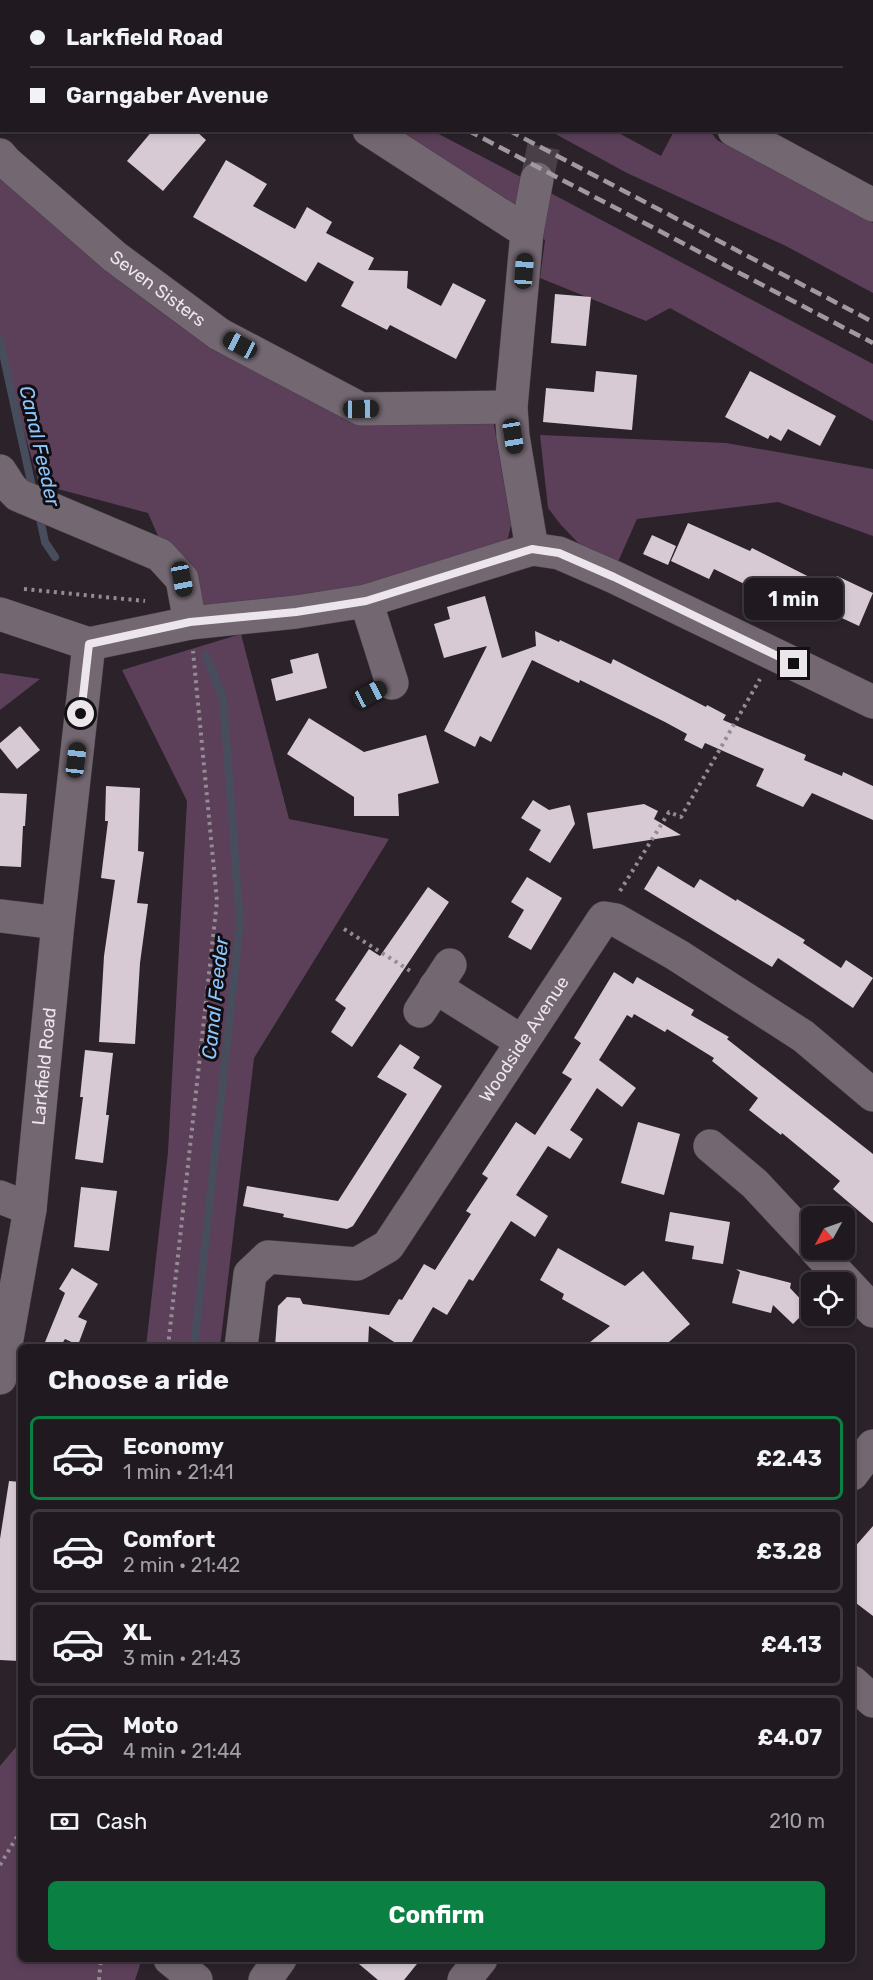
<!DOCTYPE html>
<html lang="en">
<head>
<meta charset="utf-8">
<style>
	body { margin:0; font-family:Rubik,sans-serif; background:#282329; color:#f1f3f6; height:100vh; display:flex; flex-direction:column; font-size:22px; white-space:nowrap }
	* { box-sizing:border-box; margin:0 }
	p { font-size:20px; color:#a2a1a5 }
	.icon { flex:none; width:33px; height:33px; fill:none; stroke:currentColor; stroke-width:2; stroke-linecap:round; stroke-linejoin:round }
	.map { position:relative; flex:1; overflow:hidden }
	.panel { position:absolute; left:18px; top:1344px; width:837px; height:618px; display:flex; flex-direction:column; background:#201a20; border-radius:9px; box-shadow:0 3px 9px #0003,0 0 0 2px #3d383e }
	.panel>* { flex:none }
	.hud { position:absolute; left:0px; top:0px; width:873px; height:132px; box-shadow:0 3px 9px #0003,0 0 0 2px #3d383e; display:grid; align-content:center; height:132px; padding:0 30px; background:#201a20 }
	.needle { width:39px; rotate:230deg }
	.fabs { position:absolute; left:801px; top:1206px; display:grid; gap:12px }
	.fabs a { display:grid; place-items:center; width:54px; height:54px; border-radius:9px; background:#201a20; box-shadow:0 3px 9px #0003,0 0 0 2px #3d383e; font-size:30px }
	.end { position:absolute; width:27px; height:27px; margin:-14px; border:8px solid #ece6ec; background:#111; box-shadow:0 0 0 3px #111 }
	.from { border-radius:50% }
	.bubble { position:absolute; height:42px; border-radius:9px; background:#201a20; box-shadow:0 3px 9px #0003,0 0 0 2px #3d383e; font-size:20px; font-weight:700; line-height:42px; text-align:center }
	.car { position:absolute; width:18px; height:36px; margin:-18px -9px; border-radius:8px; box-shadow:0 0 4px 2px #0007; background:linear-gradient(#222 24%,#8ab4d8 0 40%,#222 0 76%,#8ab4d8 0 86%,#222 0) }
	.hud b { display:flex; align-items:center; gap:21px; height:57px; font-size:22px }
	.hud b+b { border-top:2px solid #3d383e }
	.hud i { width:15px; height:15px; background:#f1f3f6 }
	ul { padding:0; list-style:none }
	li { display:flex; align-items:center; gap:18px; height:84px; margin:0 12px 9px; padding:0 18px; border:3px solid #3d383e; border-radius:9px }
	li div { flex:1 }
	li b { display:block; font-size:22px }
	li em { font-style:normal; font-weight:700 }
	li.current { border-color:#0b8043 }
	li>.icon { width:54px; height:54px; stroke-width:1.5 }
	h2 { padding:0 30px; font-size:27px; line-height:72px }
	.pay { display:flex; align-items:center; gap:15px; height:66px; padding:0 30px; font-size:22px }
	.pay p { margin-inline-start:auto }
	.primary-button { display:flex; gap:12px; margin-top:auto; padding:12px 30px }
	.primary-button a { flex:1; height:69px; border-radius:9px; background:#0b8043; color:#fff; font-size:24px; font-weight:700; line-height:69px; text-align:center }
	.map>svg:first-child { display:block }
</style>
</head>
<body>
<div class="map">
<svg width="873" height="1980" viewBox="0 0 873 1980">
	<rect width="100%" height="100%" fill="#2b222a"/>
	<!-- green -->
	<g fill="#5c405a">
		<polygon points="314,0 499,0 503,1 316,2"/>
		<polygon points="377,131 433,131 525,179 521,223"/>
		<polygon points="550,131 615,131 661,156 674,131 710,131 717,140 873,223 873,293 786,246 627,173"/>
		<polygon points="0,177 363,420 493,419 511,525 508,538 496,551 365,594 190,609 148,513 39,484 0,347"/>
		<polygon points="543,189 873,364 873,421 670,308 646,321 540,278 545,240 537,234"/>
		<polygon points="540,435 726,443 873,469 873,536 778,502 637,519 617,564 585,550 561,525 548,508"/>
		<polygon points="241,634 289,819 389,839 254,1058 220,1347 146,1347 168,1152 187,801 122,670"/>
		<polygon points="0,673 40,679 0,710"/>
		<polygon points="21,1741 21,1959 142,1959 135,1980 0,1980 0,1766"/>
	</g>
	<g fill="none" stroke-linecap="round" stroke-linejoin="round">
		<!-- stream -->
		<g stroke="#474d5d" stroke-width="8">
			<polyline points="0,340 33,491"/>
			<polyline points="39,514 45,542 55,557"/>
			<polyline points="194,1347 240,923 223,698 206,656"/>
		</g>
	</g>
	<!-- building -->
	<g fill="#d7cad5">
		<polygon points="153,130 195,130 206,140 163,191 127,161"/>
		<polygon points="226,160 267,184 253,206 295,229 307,207 332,222 326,233 374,258 368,270 408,271 407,288 441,306 453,283 486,300 456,359 390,325 387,330 341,306 354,282 318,262 306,282 193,217"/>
		<polygon points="555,294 591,297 586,346 551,343"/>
		<polygon points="596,371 637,375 632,430 543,422 546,388 594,392"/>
		<polygon points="750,371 836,416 820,446 788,429 781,441 770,435 768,439 725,417"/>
		<polygon points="688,523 750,551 752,548 831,588 837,576 873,593 859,626 788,593 783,603 714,569 709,579 671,561"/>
		<polygon points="652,535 676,546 668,565 643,554"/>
		<polygon points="485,596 502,658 536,646 535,631 559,642 560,640 611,664 613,659 706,707 707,705 726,715 723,720 806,755 804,760 842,776 843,772 873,786 873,820 812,793 803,807 756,786 764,769 705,743 702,749 684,740 687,734 665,722 580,680 579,683 532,660 491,742 480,736 475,747 444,731 487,646 444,658 434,624 450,619 447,607"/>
		<polygon points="318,653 327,688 276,701 271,679 293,673 290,660"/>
		<polygon points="309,718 364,752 426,735 439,783 398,794 399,816 354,816 354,797 287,754"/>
		<polygon points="20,726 40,750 17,769 0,748 0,743"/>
		<polygon points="106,786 140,788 138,851 144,852 137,903 148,904 140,963 135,1044 99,1042 104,956 115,880 101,878 108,821 105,821"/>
		<polygon points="0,793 27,794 25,826 23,826 21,867 0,866"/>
		<polygon points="533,800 549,810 570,805 575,824 550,863 529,850 541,830 521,818"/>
		<polygon points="644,804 658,811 654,819 681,835 593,849 587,813"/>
		<polygon points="658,866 694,888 700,879 736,901 737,899 805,940 803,943 841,968 846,960 873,978 853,1008 778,958 772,967 644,889"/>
		<polygon points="527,877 562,898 531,950 508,937 524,910 511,902"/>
		<polygon points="428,887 449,902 352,1047 331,1032 346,1008 335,1000 369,949 380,956"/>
		<polygon points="614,972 633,984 637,977 694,1010 691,1015 729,1037 727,1039 873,1154 873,1223 833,1189 840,1181 782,1133 781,1135 749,1110 758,1098 712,1061 714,1058 667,1029 665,1032 634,1014 632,1018 627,1015 599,1060 636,1088 622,1107 597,1088 570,1130 583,1139 570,1159 548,1146 516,1195 548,1216 535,1237 511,1221 473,1281 469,1279 447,1315 433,1307 409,1347 402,1347 369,1326 368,1347 275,1347 278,1306 287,1297 300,1298 303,1304 389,1315 399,1299 402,1300 424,1264 435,1270 471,1214 466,1211 488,1178 482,1174 516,1122 535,1135 572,1079 562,1073 581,1043 574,1038"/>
		<polygon points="400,1044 420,1057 413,1068 442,1086 353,1226 347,1229 283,1217 284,1214 243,1206 247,1186 338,1201 407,1094 377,1077"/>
		<polygon points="85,1050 113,1053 106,1115 109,1115 103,1163 75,1159 83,1097 80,1097"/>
		<polygon points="638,1122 680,1134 664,1195 621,1183"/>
		<polygon points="81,1187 117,1191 109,1251 74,1247"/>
		<polygon points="670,1212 730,1222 723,1264 692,1259 694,1246 665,1241"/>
		<polygon points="558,1248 625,1286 643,1271 690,1324 663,1347 584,1347 610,1326 562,1299 564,1294 540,1280"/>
		<polygon points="72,1268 98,1284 78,1317 87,1321 78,1345 65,1339 60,1347 43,1347 65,1293 59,1289"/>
		<polygon points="736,1269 791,1283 790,1288 809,1308 793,1324 773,1305 771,1313 732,1303 740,1272"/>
		<polygon points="9,1481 21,1482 19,1661 0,1660 0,1539"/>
		<polygon points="873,1526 873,1616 852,1600 852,1550"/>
		<polygon points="353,1959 421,1959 404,1980 378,1980"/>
	</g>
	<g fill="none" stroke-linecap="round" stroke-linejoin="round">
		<!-- minor-tunnel -->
		<polyline stroke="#483f47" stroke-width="33" stroke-dasharray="33 16" stroke-linecap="butt" points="537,179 547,130"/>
		<!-- minor casing -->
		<g stroke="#484047" stroke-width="34">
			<g id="minor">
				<polyline points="563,2 563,0"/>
				<polyline points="716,2 716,0"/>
				<polyline points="369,130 527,232"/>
				<polyline points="734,130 873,205"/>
				<path id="s1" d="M0,155L6,162L115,257L219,334L361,409L511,407"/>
				<polyline points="0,471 11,488 18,495 160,555 182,579 190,623"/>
				<polyline points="532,549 513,436 511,407 527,232 537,179"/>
				<polyline points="366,601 392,683"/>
				<polyline points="0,614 89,644 190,623 296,612 366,601 532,549 559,553 614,577 873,702"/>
				<polyline points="0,916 58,923"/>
				<polyline points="435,987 521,1041"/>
				<polyline points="420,1011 450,965"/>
				<polyline points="710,1146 755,1184 812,1245"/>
				<polyline points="0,1197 30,1209"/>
				<polyline points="816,1250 873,1311"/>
				<path id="s2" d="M241,1347L250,1274L268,1257L357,1264L388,1246L604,918L616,920L677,955L803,1036L873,1095"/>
				<path id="s3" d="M0,1378L30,1209L58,923L89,644"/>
				<polyline points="852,1474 873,1446"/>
				<polyline points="852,1682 873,1701"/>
				<polyline points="170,1959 196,1980"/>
				<polyline points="265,1980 280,1959"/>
				<polyline points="464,1980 481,1959"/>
			</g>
		</g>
		<!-- path -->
		<g stroke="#938c93" stroke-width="4" stroke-dasharray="3 4.5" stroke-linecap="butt">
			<polyline points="480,0 484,2"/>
			<polyline points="24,589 145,601"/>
			<polyline points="620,891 669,812 681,817 760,679"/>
			<polyline points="344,929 412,972"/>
			<polyline points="168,1347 217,901 193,651"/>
			<polyline points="0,1865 21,1830"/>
			<polyline points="99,1980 101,1959"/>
		</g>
		<!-- minor -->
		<use href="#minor" stroke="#736771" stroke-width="33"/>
		<!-- rail -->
		<g stroke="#a099a0" stroke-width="4.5" stroke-dasharray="12 6" stroke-linecap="butt">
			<polyline points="215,0 218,2"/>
			<polyline points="259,0 262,2"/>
			<polyline points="467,130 873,343"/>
			<polyline points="508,130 873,322"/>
		</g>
	</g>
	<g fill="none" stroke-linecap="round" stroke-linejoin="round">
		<!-- route -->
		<polyline stroke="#ece6ec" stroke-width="8" points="81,714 89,644 190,622 296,612 366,601 532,549 559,553 614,577 794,664"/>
	</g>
	<g text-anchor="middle" stroke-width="6" stroke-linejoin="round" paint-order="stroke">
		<!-- street labels -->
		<g font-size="18" fill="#ece6ec" stroke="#110d11">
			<text dy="6" stroke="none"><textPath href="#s1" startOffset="207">Seven Sisters</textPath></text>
			<text dy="6" stroke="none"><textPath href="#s2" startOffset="471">Woodside Avenue</textPath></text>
			<text dy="6" stroke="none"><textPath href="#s3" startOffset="315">Larkfield Road</textPath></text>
		</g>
		<!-- water labels -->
		<g font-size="20" font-style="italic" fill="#8bc5fb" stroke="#110d11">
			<text transform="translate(40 446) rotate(77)" y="7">Canal Feeder</text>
			<text transform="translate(215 998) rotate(-84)" y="7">Canal Feeder</text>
		</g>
	</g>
</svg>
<div class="fabs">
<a><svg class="needle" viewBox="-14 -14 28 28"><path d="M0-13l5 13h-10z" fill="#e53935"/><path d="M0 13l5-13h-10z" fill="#a2a1a5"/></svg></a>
<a><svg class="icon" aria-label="locate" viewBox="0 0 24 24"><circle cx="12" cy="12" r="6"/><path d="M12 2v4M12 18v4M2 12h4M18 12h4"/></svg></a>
</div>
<i class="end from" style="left:81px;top:714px"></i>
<i class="end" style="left:794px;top:664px"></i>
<div class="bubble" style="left:744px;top:578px;width:99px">1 min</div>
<i class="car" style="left:524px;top:271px;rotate:4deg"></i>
<i class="car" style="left:240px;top:345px;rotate:298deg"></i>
<i class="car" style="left:361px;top:409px;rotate:89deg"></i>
<i class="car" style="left:513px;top:436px;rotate:171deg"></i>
<i class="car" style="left:182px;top:579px;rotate:169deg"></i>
<i class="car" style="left:370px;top:694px;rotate:62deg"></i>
<i class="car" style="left:76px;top:760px;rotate:7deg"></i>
<div class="hud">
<b><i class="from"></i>Larkfield Road</b>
<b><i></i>Garngaber Avenue</b>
</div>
<section class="panel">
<h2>Choose a ride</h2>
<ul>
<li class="current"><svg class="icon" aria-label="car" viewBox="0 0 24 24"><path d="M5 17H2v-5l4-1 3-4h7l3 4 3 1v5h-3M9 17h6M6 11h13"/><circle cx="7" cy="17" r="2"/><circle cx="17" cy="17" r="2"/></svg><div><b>Economy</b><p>1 min · 21:41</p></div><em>£2.43</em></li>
<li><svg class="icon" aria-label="car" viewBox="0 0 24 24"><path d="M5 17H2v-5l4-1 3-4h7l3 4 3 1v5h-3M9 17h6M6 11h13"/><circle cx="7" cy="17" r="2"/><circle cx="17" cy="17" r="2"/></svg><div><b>Comfort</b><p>2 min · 21:42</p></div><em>£3.28</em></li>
<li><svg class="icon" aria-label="car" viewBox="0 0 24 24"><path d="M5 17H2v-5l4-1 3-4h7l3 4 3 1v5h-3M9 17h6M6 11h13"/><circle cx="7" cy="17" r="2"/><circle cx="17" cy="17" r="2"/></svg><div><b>XL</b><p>3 min · 21:43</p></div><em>£4.13</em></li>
<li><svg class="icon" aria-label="car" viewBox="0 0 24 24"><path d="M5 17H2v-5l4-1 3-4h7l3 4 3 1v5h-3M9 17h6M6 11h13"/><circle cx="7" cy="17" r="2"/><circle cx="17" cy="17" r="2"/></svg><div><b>Moto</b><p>4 min · 21:44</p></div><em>£4.07</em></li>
</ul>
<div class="pay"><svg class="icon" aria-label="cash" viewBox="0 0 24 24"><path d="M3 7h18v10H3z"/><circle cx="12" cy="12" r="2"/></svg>Cash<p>210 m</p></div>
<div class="primary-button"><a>Confirm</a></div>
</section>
</div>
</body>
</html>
